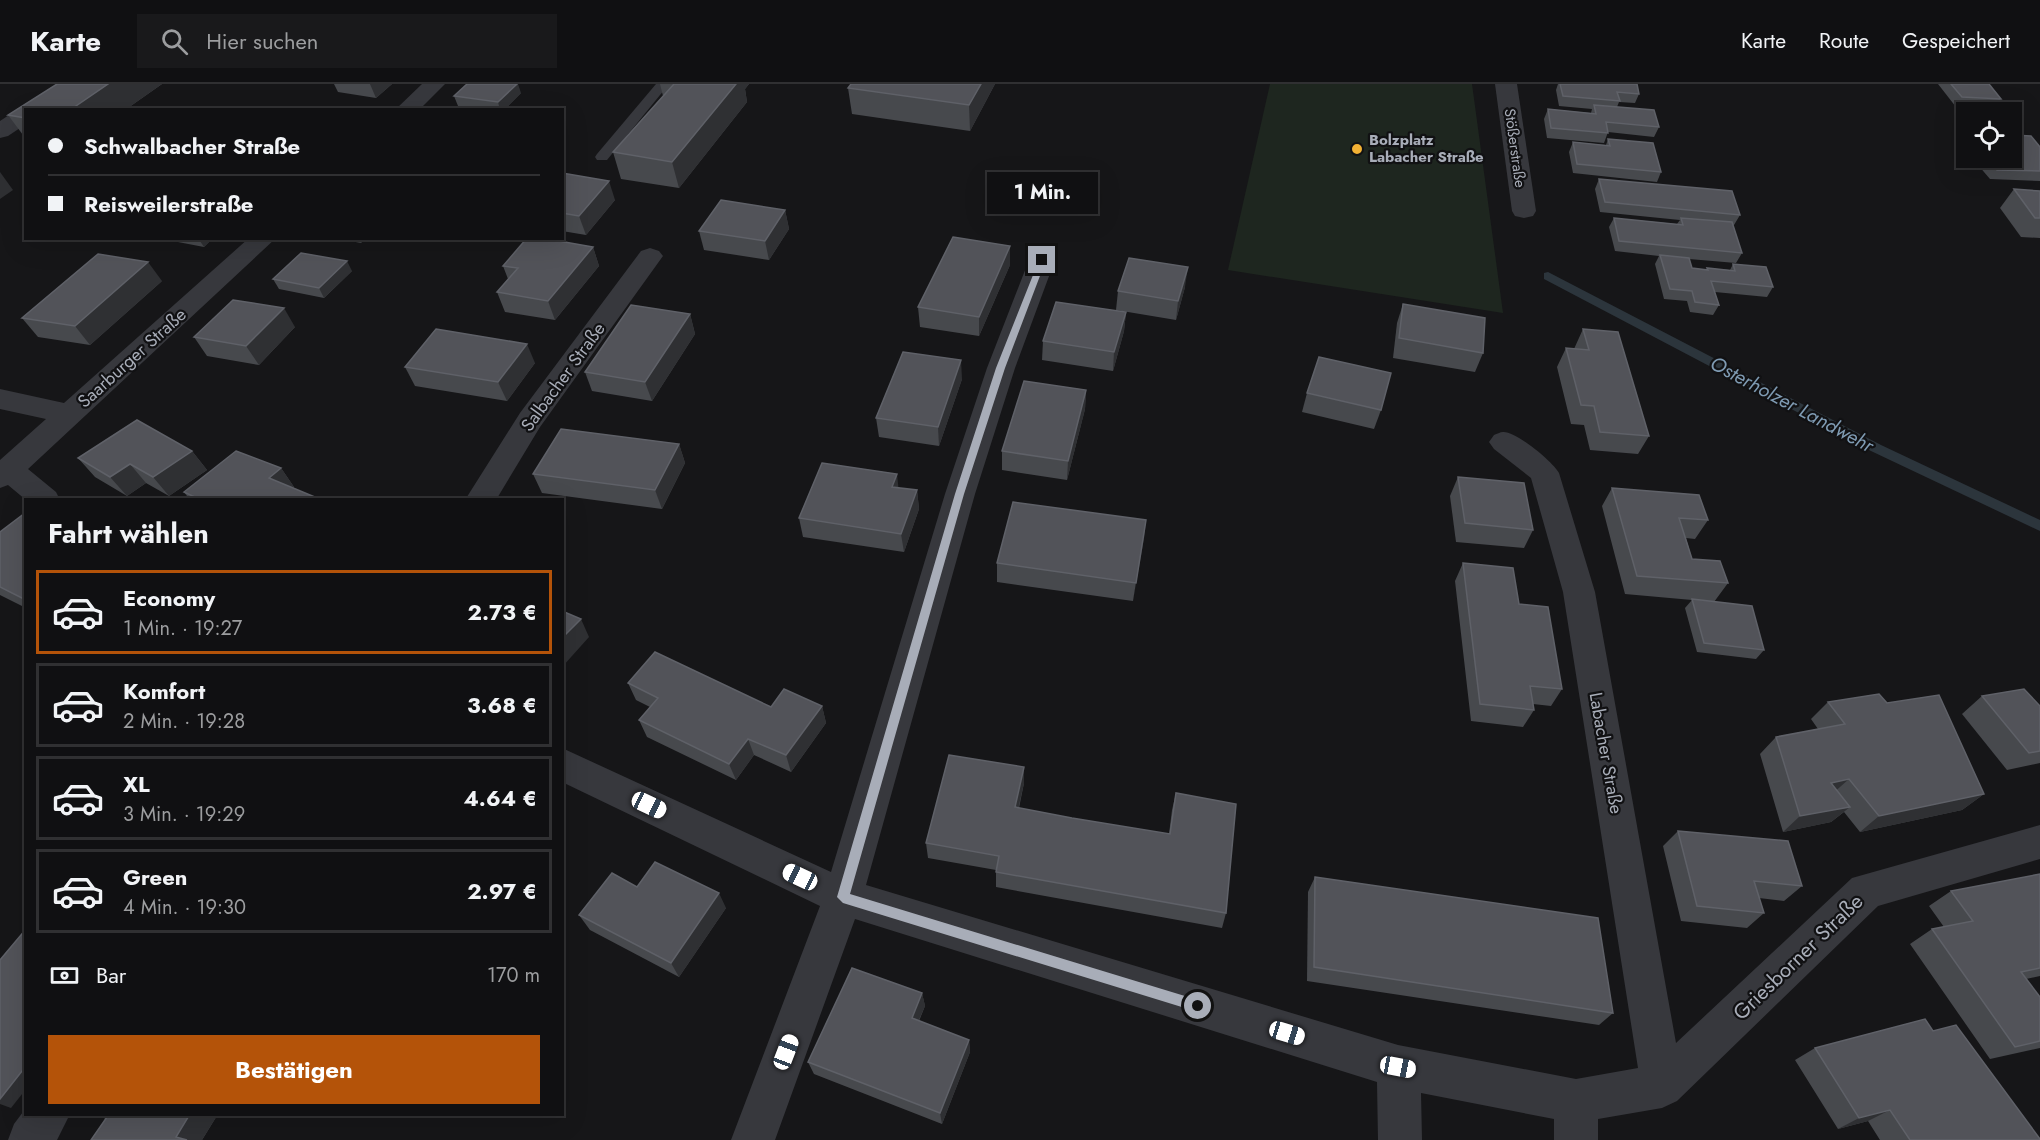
<!DOCTYPE html>
<html lang="de">
<head>
<meta charset="utf-8">
<style>
	body { margin:0; font-family:Jost,sans-serif; background:#19191b; color:#f1f3f6; height:100vh; display:flex; flex-direction:column; font-size:22px; white-space:nowrap }
	* { box-sizing:border-box; margin:0 }
	p { font-size:20px; color:#9c9d9f }
	.icon { flex:none; width:33px; height:33px; fill:none; stroke:currentColor; stroke-width:2; stroke-linecap:round; stroke-linejoin:round }
	.map { position:relative; flex:1; overflow:hidden }
	.panel { position:absolute; left:24px; top:414px; width:540px; height:618px; display:flex; flex-direction:column; background:#101012; border-radius:0px; box-shadow:0 6px 24px #0002,0 0 0 2px #303032 }
	.panel>* { flex:none }
	.top-card { position:absolute; left:24px; top:24px; width:540px; height:132px; border-radius:0px; box-shadow:0 6px 24px #0002,0 0 0 2px #303032; display:grid; align-content:center; height:132px; padding:0 24px; background:#101012 }
	.buttons { position:absolute; left:1956px; top:18px; display:grid; gap:12px }
	.buttons a { display:grid; place-items:center; width:66px; height:66px; border-radius:0px; background:#101012; box-shadow:0 6px 24px #0002,0 0 0 2px #303032; font-size:30px }
	.end { position:absolute; width:27px; height:27px; margin:-14px; border:8px solid #a8adb8; background:#111; box-shadow:0 0 0 3px #111 }
	.from { border-radius:50% }
	.bubble { position:absolute; height:42px; border-radius:0px; background:#101012; box-shadow:0 6px 24px #0002,0 0 0 2px #303032; font-size:20px; font-weight:700; line-height:42px; text-align:center }
	.car { position:absolute; width:18px; height:36px; margin:-18px -9px; border-radius:8px; box-shadow:0 0 4px 2px #0007; background:linear-gradient(#fff 24%,#345 0 40%,#fff 0 76%,#345 0 86%,#fff 0) }
	.top-card b { display:flex; align-items:center; gap:21px; height:57px; font-size:22px }
	.top-card b+b { border-top:2px solid #303032 }
	.top-card i { width:15px; height:15px; background:#f1f3f6 }
	ul { padding:0; list-style:none }
	li { display:flex; align-items:center; gap:18px; height:84px; margin:0 12px 9px; padding:0 12px; border:3px solid #303032; border-radius:0px }
	li div { flex:1 }
	li b { display:block; font-size:22px }
	li em { font-style:normal; font-weight:700 }
	li.on { border-color:#b45309 }
	li>.icon { width:54px; height:54px; stroke-width:1.5 }
	h2 { padding:0 24px; font-size:27px; line-height:72px }
	.pay { display:flex; align-items:center; gap:15px; height:66px; padding:0 24px; font-size:22px }
	.pay p { margin-inline-start:auto }
	.primary-button { display:flex; gap:12px; margin-top:auto; padding:12px 24px }
	.primary-button a { flex:1; height:69px; border-radius:0px; background:#b45309; color:#fff; font-size:24px; font-weight:700; line-height:69px; text-align:center }
	header { display:flex; align-items:center; gap:36px; box-sizing:border-box; height:84px; padding:0 30px; background:#101012; border-bottom:2px solid #303032 }
	header strong { font-size:28px }
	nav { display:flex; gap:33px; margin-inline-start:auto; font-size:21px }
	.search { width:420px; height:54px; background:#19191b; display:flex; align-items:center; gap:15px; box-sizing:border-box; padding:0 21px; border-radius:0px; color:#9c9d9f; font-size:22px }
	.map>svg:first-child { display:block }
</style>
</head>
<body>
<header>
<strong>Karte</strong>
<div class="search"><svg class="icon" aria-label="search" viewBox="0 0 24 24"><circle cx="10" cy="10" r="6"/><path d="M15 15l6 6"/></svg>Hier suchen</div>
<nav><a>Karte</a><a>Route</a><a>Gespeichert</a></nav>
</header>
<div class="map">
<svg width="2040" height="1056" viewBox="0 0 2040 1056">
	<rect width="100%" height="100%" fill="#161618"/>
	<!-- green -->
	<polygon fill="#1e261f" points="1270,0 1472,0 1503,229 1228,186"/>
	<g fill="none" stroke-linecap="round" stroke-linejoin="round">
		<!-- stream -->
		<polygon fill="#2c353c" fill-rule="evenodd" points="1548,188 1881,361 2040,436 2040,447 1871,367 1544,195 1544,189"/>
		<!-- lane -->
		<polygon fill="#37383d" fill-rule="evenodd" points="656,0 669,0 607,76 597,76 595,73 597,70"/>
		<!-- street -->
		<g fill="#37383d" fill-rule="evenodd">
			<polygon points="422,0 445,0 419,26 395,26"/>
			<polygon points="1495,0 1517,0 1536,127 1533,132 1524,134 1515,132 1512,127"/>
			<polygon points="26,23 34,26 26,26 26,40 8,52 0,54 0,37 18,25"/>
			<polygon points="249,154 276,154 28,385 56,408 60,416 26,416 8,401 0,404 0,376 46,335 0,325 0,305 64,319"/>
			<polygon points="650,164 659,167 663,172 540,343 496,416 465,416 520,329 641,167"/>
			<path d="M1042,168L1051,171L1055,176L1015,284L975,410L866,801L1398,961L1576,995L1638,984L1563,508L1531,394L1494,365L1489,358L1494,351C1497,350 1500,348 1503,348C1516,347 1553,378 1559,389L1595,508L1676,959L1852,794L2040,741V775L1878,822L1677,1017L1662,1024L1598,1035V1056H1554V1035L1421,1009L1422,1056H1378L1377,998L855,835L775,1056H731L820,822L562,698V664L831,788L945,410L987,284L1029,176L1033,171Z"/>
			<polygon points="26,1024 26,1030 70,1030 57,1056 8,1056 14,1040"/>
		</g>
	</g>
	<!-- wall -->
	<g fill="#47494d">
		<polygon points="57,0 162,0 125,26 26,26 26,55 8,31"/>
		<polygon points="334,0 392,0 376,14 338,8"/>
		<polygon points="660,0 749,0 745,5 747,18 679,104 621,95 613,68 663,12"/>
		<polygon points="995,0 970,47 852,30 848,4"/>
		<polygon points="1558,0 1637,0 1639,10 1635,19 1619,18 1617,23 1659,43 1654,53 1608,48 1604,59 1547,54 1544,35 1548,25 1591,29 1592,25 1559,22 1556,6"/>
		<polygon points="1938,0 1989,0 2001,15 1994,24 1956,23"/>
		<polygon points="521,9 504,26 483,26 458,22 454,12"/>
		<polygon points="1966,51 1966,66 1961,59"/>
		<polygon points="1608,55 1661,88 1657,98 1573,89 1569,68 1573,58 1606,61"/>
		<polygon points="2040,63 2040,97 1990,95 1972,74 2012,74"/>
		<polygon points="562,89 615,116 586,151 562,147"/>
		<polygon points="1599,95 1740,131 1734,141 1732,141 1742,169 1736,179 1689,175 1692,184 1706,186 1707,184 1730,186 1733,180 1773,203 1767,213 1715,208 1719,221 1713,231 1690,228 1687,217 1664,215 1655,180 1659,172 1615,167 1609,143 1614,134 1677,140 1680,136 1600,128 1595,105"/>
		<polygon points="2014,105 2040,107 2040,154 2021,153 2000,124"/>
		<polygon points="785,126 789,145 769,176 704,166 699,147"/>
		<polygon points="157,154 213,154 204,163"/>
		<polygon points="334,154 366,154 361,159"/>
		<polygon points="593,163 599,182 555,236 505,228 497,208 508,195 503,182"/>
		<polygon points="1010,181 979,252 920,243 918,223"/>
		<polygon points="352,187 324,214 279,205 273,195"/>
		<polygon points="162,197 90,261 38,253 22,234"/>
		<polygon points="1185,203 1176,236 1116,226 1118,207"/>
		<polygon points="1403,220 1483,269 1475,288 1393,274 1397,239"/>
		<polygon points="1126,228 1124,247 1113,287 1042,276 1043,257"/>
		<polygon points="690,230 695,250 652,317 592,307 585,288"/>
		<polygon points="295,243 259,281 207,272 194,253"/>
		<polygon points="1583,245 1649,352 1638,370 1590,366 1584,341 1571,340 1557,283 1566,264 1574,265"/>
		<polygon points="535,279 507,317 415,302 405,283"/>
		<polygon points="962,295 939,362 879,353 876,334"/>
		<polygon points="1086,306 1085,325 1067,396 1002,386 1002,367"/>
		<polygon points="1307,309 1381,326 1374,345 1302,328"/>
		<polygon points="679,360 685,379 662,425 542,409 533,390"/>
		<polygon points="192,367 207,386 169,412 146,399 127,412 95,393 78,374"/>
		<polygon points="281,384 294,403 293,404 322,416 190,416 184,408"/>
		<polygon points="1458,393 1533,446 1524,464 1456,458 1450,412"/>
		<polygon points="1612,404 1708,436 1695,455 1686,454 1692,475 1728,499 1714,518 1764,566 1756,575 1697,568 1685,524 1692,516 1625,510 1602,422"/>
		<polygon points="917,406 919,425 904,468 803,453 799,434"/>
		<polygon points="25,429 26,524 0,511 0,448"/>
		<polygon points="1146,436 1133,517 997,498 997,479"/>
		<polygon points="1463,479 1519,520 1562,605 1551,622 1533,620 1534,626 1523,643 1471,637 1455,497"/>
		<polygon points="628,599 771,623 822,622 826,639 791,688 754,671 736,696 647,653 639,636 650,623 636,616"/>
		<polygon points="1982,612 2040,622 2040,679 2007,686 1962,630"/>
		<polygon points="1828,618 1887,619 1984,710 1962,726 1860,748 1844,728 1831,738 1783,748 1760,670 1776,653 1818,645 1811,635"/>
		<polygon points="1024,699 1019,724 1072,734 1169,750 1172,726 1176,709 1226,829 1222,844 996,803 996,786 928,774 926,759"/>
		<polygon points="1678,747 1802,802 1784,817 1759,814 1764,829 1747,844 1681,837 1663,762"/>
		<polygon points="2040,790 2040,892 2026,895 2040,913 2040,964 1990,975 1910,860 1932,845 1944,843 1929,822 1951,807"/>
		<polygon points="1315,793 1613,929 1599,941 1307,897 1308,808"/>
		<polygon points="637,803 726,824 679,893 590,846 579,831"/>
		<polygon points="922,909 925,922 919,937 969,956 970,968 942,1040 814,990 808,978"/>
		<polygon points="1933,947 2040,1056 1880,1056 1868,1037 1838,1045 1795,976 1815,964"/>
		<polygon points="95,1030 218,1030 202,1056 91,1056 106,1035"/>
	</g>
	<!-- shaded-wall -->
	<g fill="#2f3033">
		<polygon points="108,0 162,0 125,26 70,26"/>
		<polygon points="370,0 392,0 376,14"/>
		<polygon points="517,0 518,0 521,9 504,26 500,26 498,18"/>
		<polygon points="732,0 749,0 745,5 747,18 679,104 672,78"/>
		<polygon points="981,0 995,0 970,47 969,21"/>
		<polygon points="0,88 13,106 0,115"/>
		<polygon points="609,97 615,116 586,151 579,132"/>
		<polygon points="785,126 789,145 769,176 765,157"/>
		<polygon points="198,154 213,154 204,163"/>
		<polygon points="359,154 366,154 361,159"/>
		<polygon points="1010,162 1010,181 979,252 979,233"/>
		<polygon points="593,163 599,182 555,236 548,217"/>
		<polygon points="347,177 352,187 324,214 319,204"/>
		<polygon points="148,178 162,197 90,261 75,242"/>
		<polygon points="1188,183 1185,203 1176,236 1178,217"/>
		<polygon points="284,224 295,243 259,281 246,262"/>
		<polygon points="1126,228 1124,247 1113,287 1114,268"/>
		<polygon points="690,230 695,250 652,317 645,298"/>
		<polygon points="527,260 535,279 507,317 498,298"/>
		<polygon points="961,276 962,295 939,362 938,343"/>
		<polygon points="1086,306 1085,325 1067,396 1068,377"/>
		<polygon points="679,360 685,379 662,425 655,406"/>
		<polygon points="192,367 207,386 169,412 153,393"/>
		<polygon points="130,380 146,399 127,412 110,393"/>
		<polygon points="281,384 294,403 283,413 269,394"/>
		<polygon points="897,390 899,409 892,403"/>
		<polygon points="917,406 919,425 904,468 901,450"/>
		<polygon points="1146,436 1144,455 1133,517 1136,499"/>
		<polygon points="581,535 589,553 563,582 562,554"/>
		<polygon points="822,622 826,639 791,688 786,671"/>
		<polygon points="748,655 754,671 736,696 729,680"/>
		<polygon points="1024,683 1024,699 1015,739 1015,723"/>
		<polygon points="1849,695 1831,711 1831,699"/>
		<polygon points="1984,710 1962,726 1860,748 1879,732"/>
		<polygon points="1850,723 1831,738 1783,748 1800,732"/>
		<polygon points="719,809 726,824 679,893 671,879"/>
		<polygon points="922,909 925,922 914,947 912,934"/>
		<polygon points="969,956 970,968 942,1040 940,1029"/>
		<polygon points="26,982 26,1005 11,1024 0,1020 0,1015"/>
		<polygon points="1890,1026 1868,1037 1838,1045 1859,1034"/>
		<polygon points="190,1030 218,1030 202,1056 183,1056 176,1053"/>
	</g>
	<!-- building -->
	<g fill="#525359" stroke="#5f6168" stroke-width="1.5">
		<polygon points="57,0 108,0 70,26 26,26 26,34 8,31"/>
		<polygon points="467,0 517,0 498,18 454,12"/>
		<polygon points="674,0 736,0 672,78 613,68"/>
		<polygon points="851,0 981,0 969,21 848,4"/>
		<polygon points="1560,0 1637,0 1639,10 1617,8 1620,17 1563,12"/>
		<polygon points="1951,0 1989,0 2001,15 1962,13"/>
		<polygon points="1594,21 1654,26 1659,43 1606,38 1608,49 1551,44 1548,25 1596,30"/>
		<polygon points="2012,51 2031,52 2040,63 2040,87 1997,86 1987,74 2012,74"/>
		<polygon points="1608,55 1653,59 1661,88 1577,80 1573,58 1610,62"/>
		<polygon points="562,89 609,97 579,132 562,129"/>
		<polygon points="1599,95 1732,107 1740,131 1605,118"/>
		<polygon points="2014,105 2040,107 2040,134 2035,134"/>
		<polygon points="721,116 785,126 765,157 699,147"/>
		<polygon points="1614,134 1683,141 1681,134 1732,138 1742,169 1619,157"/>
		<polygon points="953,153 1010,162 979,233 918,223"/>
		<polygon points="527,154 542,154 593,163 548,217 497,208 518,184 503,182"/>
		<polygon points="301,169 347,177 319,204 273,195"/>
		<polygon points="98,170 148,178 75,242 22,234"/>
		<polygon points="1660,171 1689,174 1692,184 1708,186 1707,184 1735,187 1733,180 1766,183 1773,203 1711,197 1719,221 1695,218 1692,207 1670,205"/>
		<polygon points="1129,174 1188,183 1178,217 1118,207"/>
		<polygon points="233,216 284,224 246,262 194,253"/>
		<polygon points="1056,218 1126,228 1114,268 1043,257"/>
		<polygon points="1403,220 1485,234 1483,269 1399,254"/>
		<polygon points="631,221 690,230 645,298 585,288"/>
		<polygon points="436,245 527,260 498,298 405,283"/>
		<polygon points="1583,245 1618,248 1649,352 1600,348 1594,322 1581,321 1566,264 1589,266"/>
		<polygon points="903,268 961,276 938,343 876,334"/>
		<polygon points="1319,273 1391,289 1381,326 1307,309"/>
		<polygon points="1024,297 1086,306 1068,377 1002,367"/>
		<polygon points="137,336 192,367 153,393 130,380 110,393 78,374"/>
		<polygon points="561,345 679,360 655,406 533,390"/>
		<polygon points="236,367 281,384 269,394 322,416 201,416 184,408"/>
		<polygon points="822,379 897,390 892,403 917,406 901,450 799,434"/>
		<polygon points="1458,393 1524,399 1533,446 1465,439"/>
		<polygon points="1612,404 1699,411 1708,436 1679,434 1692,475 1720,477 1728,499 1637,492"/>
		<polygon points="1013,418 1146,436 1136,499 997,479"/>
		<polygon points="25,429 26,511 22,514 0,503 0,448"/>
		<polygon points="1463,479 1513,484 1519,520 1548,523 1562,605 1530,602 1534,626 1480,620"/>
		<polygon points="1692,515 1752,522 1764,566 1704,559"/>
		<polygon points="562,527 581,535 562,554"/>
		<polygon points="655,568 771,623 784,605 822,622 786,671 748,655 729,680 639,636 658,614 628,599"/>
		<polygon points="2024,605 2040,622 2040,667 2029,669 1982,612"/>
		<polygon points="1879,610 1887,619 1939,611 1984,710 1879,732 1849,695 1831,699 1850,723 1800,732 1776,653 1845,640 1828,618"/>
		<polygon points="949,671 1024,683 1015,723 1072,734 1170,750 1176,709 1236,720 1226,829 996,788 999,772 926,759"/>
		<polygon points="1678,747 1788,757 1802,802 1754,797 1764,829 1697,822"/>
		<polygon points="655,778 719,809 671,879 579,831 612,789 637,803"/>
		<polygon points="2040,790 2040,884 2021,888 2040,913 2040,957 2015,963 1932,845 1973,837 1951,807"/>
		<polygon points="1315,793 1598,834 1613,929 1314,883"/>
		<polygon points="26,845 26,982 0,1015 0,876"/>
		<polygon points="852,884 922,909 912,934 969,956 940,1029 808,978"/>
		<polygon points="1925,935 1933,947 1956,941 2040,1055 2040,1056 1910,1056 1890,1026 1859,1034 1815,964"/>
		<polygon points="100,1030 190,1030 176,1053 187,1056 91,1056 107,1033"/>
	</g>
	<!-- route -->
	<polygon fill="#a8adb8" points="1042,174 1046,176 1005,284 964,410 850,810 1198,916 1203,918 1204,922 1203,926 1198,928 843,819 837,813 955,410 996,284 1039,176"/>
	<!-- markers -->
	<circle fill="#f2b134" stroke="#111113" stroke-width="2" cx="1357" cy="65" r="6"/>
	<g text-anchor="middle" stroke-width="4.5" stroke-linejoin="round" paint-order="stroke">
		<!-- far-poi labels -->
		<g font-size="15" font-weight="bold" fill="#a8adb8" stroke="#111113" text-anchor="start">
			<text x="1369" y="61">Bolzplatz<tspan x="1369" dy="17">Labacher Straße</tspan></text>
		</g>
		<!-- far-street labels -->
		<g font-size="15" fill="#a8adb8" stroke="#111113">
			<text transform="translate(1515 64) rotate(82)" y="5">Stößerstraße</text>
		</g>
		<!-- street labels -->
		<g font-size="18" fill="#a8adb8" stroke="#111113">
			<text transform="translate(132 274) rotate(-42)" y="6">Saarburger Straße</text>
			<text transform="translate(563 293) rotate(-54)" y="6">Salbacher Straße</text>
			<text transform="translate(1606 669) rotate(80)" y="6">Labacher Straße</text>
		</g>
		<!-- water labels -->
		<g font-size="20" font-style="italic" fill="#7f9bb3" stroke="#111113">
			<text transform="translate(1792 320) rotate(28)" y="7">Osterholzer Landwehr</text>
		</g>
		<!-- near-street labels -->
		<g font-size="21" fill="#a8adb8" stroke="#111113">
			<text transform="translate(1798 873) rotate(-44)" y="7">Griesborner Straße</text>
		</g>
	</g>
</svg>
<div class="buttons">
<a><svg class="icon" aria-label="locate" viewBox="0 0 24 24"><circle cx="12" cy="12" r="6"/><path d="M12 2v4M12 18v4M2 12h4M18 12h4"/></svg></a>
</div>
<i class="end from" style="left:1198px;top:922px"></i>
<i class="end" style="left:1042px;top:176px"></i>
<div class="bubble" style="left:987px;top:88px;width:111px">1 Min.</div>
<i class="car" style="left:649px;top:721px;rotate:115deg"></i>
<i class="car" style="left:800px;top:793px;rotate:295deg"></i>
<i class="car" style="left:1287px;top:949px;rotate:107deg"></i>
<i class="car" style="left:786px;top:968px;rotate:21deg"></i>
<i class="car" style="left:1398px;top:983px;rotate:101deg"></i>
<div class="top-card">
<b><i class="from"></i>Schwalbacher Straße</b>
<b><i></i>Reisweilerstraße</b>
</div>
<section class="panel">
<h2>Fahrt wählen</h2>
<ul>
<li class="on"><svg class="icon" aria-label="car" viewBox="0 0 24 24"><path d="M5 17H2v-5l4-1 3-4h7l3 4 3 1v5h-3M9 17h6M6 11h13"/><circle cx="7" cy="17" r="2"/><circle cx="17" cy="17" r="2"/></svg><div><b>Economy</b><p>1 Min. · 19:27</p></div><em>2.73 €</em></li>
<li><svg class="icon" aria-label="car" viewBox="0 0 24 24"><path d="M5 17H2v-5l4-1 3-4h7l3 4 3 1v5h-3M9 17h6M6 11h13"/><circle cx="7" cy="17" r="2"/><circle cx="17" cy="17" r="2"/></svg><div><b>Komfort</b><p>2 Min. · 19:28</p></div><em>3.68 €</em></li>
<li><svg class="icon" aria-label="car" viewBox="0 0 24 24"><path d="M5 17H2v-5l4-1 3-4h7l3 4 3 1v5h-3M9 17h6M6 11h13"/><circle cx="7" cy="17" r="2"/><circle cx="17" cy="17" r="2"/></svg><div><b>XL</b><p>3 Min. · 19:29</p></div><em>4.64 €</em></li>
<li><svg class="icon" aria-label="car" viewBox="0 0 24 24"><path d="M5 17H2v-5l4-1 3-4h7l3 4 3 1v5h-3M9 17h6M6 11h13"/><circle cx="7" cy="17" r="2"/><circle cx="17" cy="17" r="2"/></svg><div><b>Green</b><p>4 Min. · 19:30</p></div><em>2.97 €</em></li>
</ul>
<div class="pay"><svg class="icon" aria-label="cash" viewBox="0 0 24 24"><path d="M3 7h18v10H3z"/><circle cx="12" cy="12" r="2"/></svg>Bar<p>170 m</p></div>
<div class="primary-button"><a>Bestätigen</a></div>
</section>
</div>
</body>
</html>
